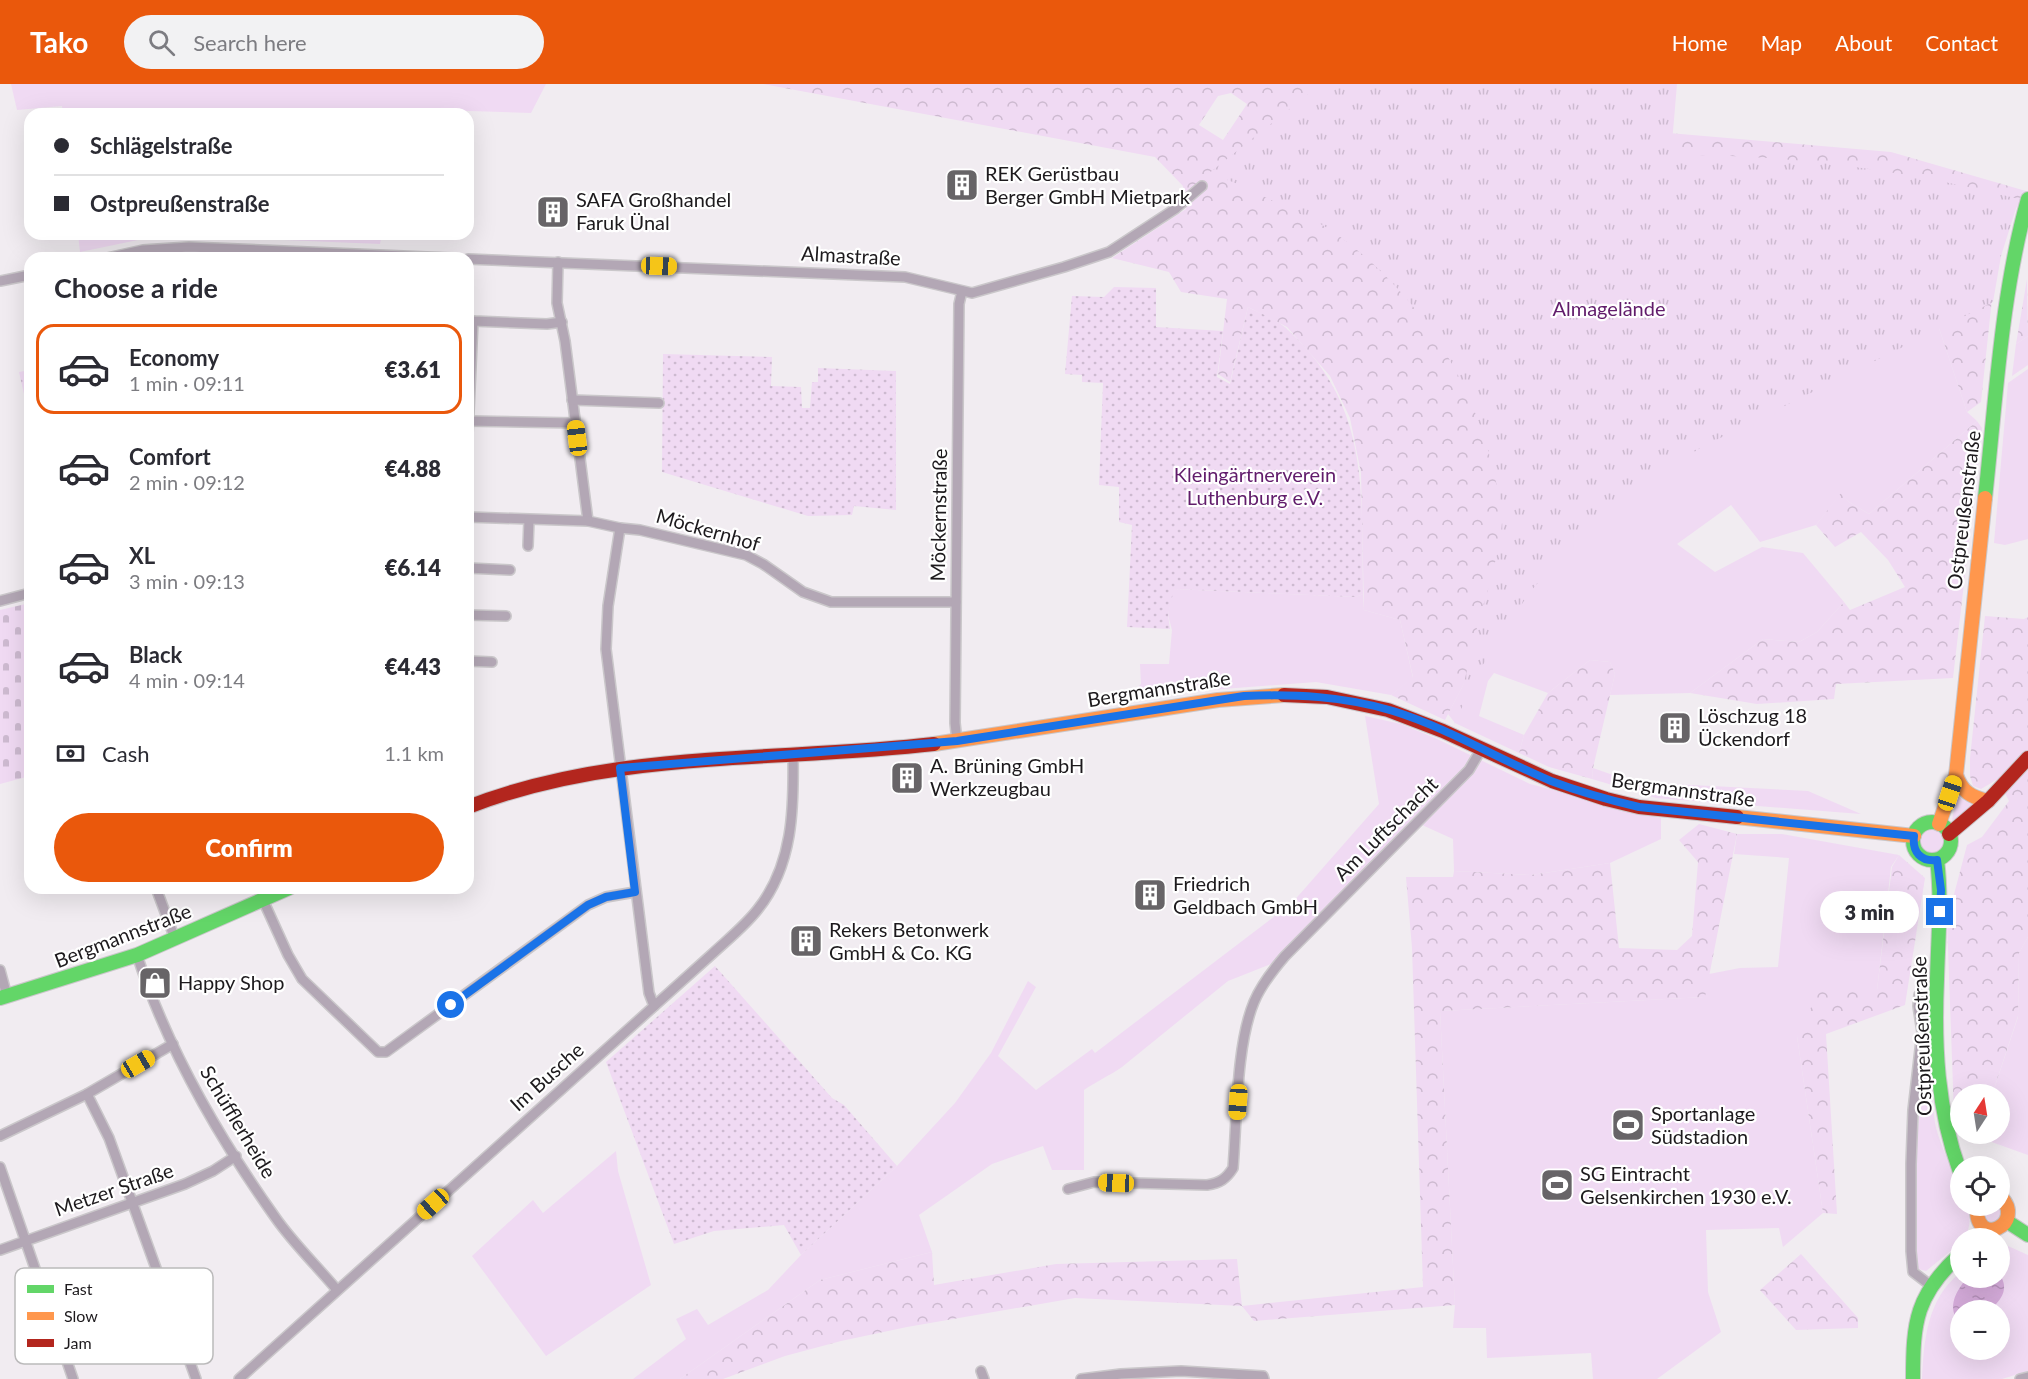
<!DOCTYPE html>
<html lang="en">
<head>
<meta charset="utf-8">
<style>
	body { margin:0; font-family:Lato,sans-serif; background:#f2f2f3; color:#2b2b33; height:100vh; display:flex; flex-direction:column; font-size:22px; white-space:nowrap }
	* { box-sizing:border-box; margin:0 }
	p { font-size:20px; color:#7c7c81 }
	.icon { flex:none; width:33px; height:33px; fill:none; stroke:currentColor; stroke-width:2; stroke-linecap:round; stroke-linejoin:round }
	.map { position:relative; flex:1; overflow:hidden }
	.drawer { position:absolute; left:24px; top:168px; width:450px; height:642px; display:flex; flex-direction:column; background:#fff; border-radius:18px; box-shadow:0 6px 24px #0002 }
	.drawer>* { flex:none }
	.hud { position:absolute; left:24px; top:24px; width:450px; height:132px; border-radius:18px; box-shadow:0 6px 24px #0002; display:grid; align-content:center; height:132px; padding:0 30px; background:#fff }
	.needle { width:39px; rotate:12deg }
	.buttons { position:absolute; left:1950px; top:1000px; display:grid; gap:12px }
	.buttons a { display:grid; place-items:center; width:60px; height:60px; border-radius:50%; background:#fff; box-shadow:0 6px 24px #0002; font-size:30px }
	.end { position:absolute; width:27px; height:27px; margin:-14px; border:8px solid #1a73e8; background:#fff; box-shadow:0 0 0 3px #fff }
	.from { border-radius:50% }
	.bubble { position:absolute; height:42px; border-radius:21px; background:#fff; box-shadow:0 6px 24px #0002; font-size:20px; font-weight:800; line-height:42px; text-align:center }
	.car { position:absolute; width:18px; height:36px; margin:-18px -9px; border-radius:8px; box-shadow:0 0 4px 2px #0007; background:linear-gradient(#f5c518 24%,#345 0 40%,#f5c518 0 76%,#345 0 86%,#f5c518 0) }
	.hud b { display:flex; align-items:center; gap:21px; height:57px; font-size:22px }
	.hud b+b { border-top:2px solid #e1e1e2 }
	.hud i { width:15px; height:15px; background:#2b2b33 }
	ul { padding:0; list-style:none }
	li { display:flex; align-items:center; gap:18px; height:90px; margin:0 12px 9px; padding:0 18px; border:3px solid transparent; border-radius:18px }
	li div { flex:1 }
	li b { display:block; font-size:22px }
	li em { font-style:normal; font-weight:800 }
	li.current { border-color:#ea580c }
	li>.icon { width:54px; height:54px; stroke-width:1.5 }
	h2 { padding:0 30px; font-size:27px; line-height:72px }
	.pay { display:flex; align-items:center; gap:15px; height:66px; padding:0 30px; font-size:22px }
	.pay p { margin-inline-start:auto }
	.primary-button { display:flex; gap:12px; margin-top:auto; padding:12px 30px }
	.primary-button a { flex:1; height:69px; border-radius:36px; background:#ea580c; color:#fff; font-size:24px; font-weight:800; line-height:69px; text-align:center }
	header { display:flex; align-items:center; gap:36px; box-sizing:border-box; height:84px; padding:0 30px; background:#ea580c; color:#fff }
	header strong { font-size:28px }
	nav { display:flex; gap:33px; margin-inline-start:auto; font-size:21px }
	.search { width:420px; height:54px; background:#f2f2f3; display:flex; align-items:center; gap:15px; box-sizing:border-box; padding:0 21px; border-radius:33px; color:#7c7c81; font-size:22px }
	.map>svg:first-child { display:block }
</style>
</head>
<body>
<header>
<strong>Tako</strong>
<div class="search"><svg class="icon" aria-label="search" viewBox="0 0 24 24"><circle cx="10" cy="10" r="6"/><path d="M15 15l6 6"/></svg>Search here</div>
<nav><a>Home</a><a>Map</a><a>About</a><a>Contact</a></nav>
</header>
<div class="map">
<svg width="2028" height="1295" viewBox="0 0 2028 1295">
	<defs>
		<pattern id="forest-crowns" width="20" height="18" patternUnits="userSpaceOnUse" patternTransform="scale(1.5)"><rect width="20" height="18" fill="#f0daf3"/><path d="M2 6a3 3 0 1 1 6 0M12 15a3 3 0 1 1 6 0" fill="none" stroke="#cdbad0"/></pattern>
		<pattern id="cemetery-stones" width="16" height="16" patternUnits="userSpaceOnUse" patternTransform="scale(1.5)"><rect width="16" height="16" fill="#f0daf3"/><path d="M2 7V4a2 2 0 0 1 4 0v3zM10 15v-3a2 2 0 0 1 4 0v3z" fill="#cdbad0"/></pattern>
		<pattern id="park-tufts" width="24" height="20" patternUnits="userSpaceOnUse" patternTransform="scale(1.5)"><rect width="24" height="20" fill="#f0daf3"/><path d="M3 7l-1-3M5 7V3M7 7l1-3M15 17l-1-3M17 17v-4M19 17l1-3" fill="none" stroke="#cdbad0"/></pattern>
		<pattern id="garden-dots" width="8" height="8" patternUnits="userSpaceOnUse" patternTransform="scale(1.5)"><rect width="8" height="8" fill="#f0daf3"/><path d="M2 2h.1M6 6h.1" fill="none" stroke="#cdbad0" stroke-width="1.8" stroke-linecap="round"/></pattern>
		<pattern id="water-ripples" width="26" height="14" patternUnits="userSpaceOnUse" patternTransform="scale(1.5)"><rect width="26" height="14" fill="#d6acdb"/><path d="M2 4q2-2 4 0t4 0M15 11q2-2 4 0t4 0" fill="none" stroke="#b793bc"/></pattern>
	</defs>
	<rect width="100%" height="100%" fill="#f1ecf1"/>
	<!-- grass -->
	<g fill="#f0daf3" fill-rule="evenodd">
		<polygon points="11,0 546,0 531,29 405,25 404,30 63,30 62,22 17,26"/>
		<polygon points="78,150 382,150 380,160 162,151 80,168"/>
		<polygon points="1933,226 1967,328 1977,337 1869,430 1849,418 1841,410 1816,441 1760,458 1731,421 1677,460 1715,488 1762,463 1803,469 1844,518 1817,548 1799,558 1763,555 1690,609 1610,611 1615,590 1610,578 1590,576 1548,609 1494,589 1488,597 1479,632 1524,651 1519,669 1455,639 1448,630 1506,519 1612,396"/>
		<polygon points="2028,252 2028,281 2012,292 2016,260"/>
		<polygon points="2028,285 2028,455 2005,461 1994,459 2008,299"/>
		<polygon points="1173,505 1356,513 1363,510 1364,526 1400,536 1413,594 1391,611 1316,598 1170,609 1123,618 1141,600 1140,580 1169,580 1172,546 1168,531"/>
		<path d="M1365,632L1401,640L1435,654L1530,700L1661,734V755L1610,779L1531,791L1454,787L1453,755L1411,736L1271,880L1228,897L1122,983C1109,992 1097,997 1084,1006V1086H1052L1043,1062L992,1080L919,1131L932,1168L820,1196L680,1295H633L686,1255L676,1235L697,1225L708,1241L768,1206L801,1171L897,1082L955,1019L991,969L1028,897L1036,903L998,972L1036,1006L1092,965L1095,969L1292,819L1379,720Z"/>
		<polygon points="1593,684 1633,698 1808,707 1861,730 1656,714 1592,695"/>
		<polygon points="1957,712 1974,722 1958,734 1952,736"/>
		<circle cx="1932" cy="757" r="11"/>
		<polygon points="1737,750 1782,750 1899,771 1891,783 1877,906 1797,952 1823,1129 1783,1163 1779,1144 1706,1146 1708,1208 1721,1248 1657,1295 1593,1295 1591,1269 1487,1274 1486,1244 1453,1244 1455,1221 1440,927 1704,913 1709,890 1740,884 1778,883 1789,774 1734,770"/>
		<polygon points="2028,853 2028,1071 1969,1050 2000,1050 2000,1011 1992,1011 2018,933 2019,869"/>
		<path d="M1928,937H1930C1931,970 1930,1006 1935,1039C1941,1068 1960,1094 1960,1122H1968C1971,1134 1970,1143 1965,1154L1960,1155L1958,1161L1926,1187L1918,1185L1917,1175V1055Z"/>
		<polygon points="616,1067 618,1087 651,1201 546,1272 472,1172 533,1116 543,1129"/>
		<circle cx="1993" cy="1129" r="9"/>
		<path d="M2000,1162H2008L2028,1171V1287L2002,1295H1922C1924,1256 1927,1215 1960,1189V1194H2000ZM1960,1227H2000V1266H1960Z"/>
	</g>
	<!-- forest -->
	<g fill="url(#forest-crowns)" fill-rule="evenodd">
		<path d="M763,0H1674L1669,49L1891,68L2026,107L2022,116L2003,141L1994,196L1981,318L1967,328L1933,226L1612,396L1506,519L1445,636L1391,611L1413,593L1400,536L1364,526L1361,389L1350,334L1330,292L1287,243L1248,223L1230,298L1218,290L1227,215L1181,208L1169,188L1112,174L1186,125L1183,102L1155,73ZM1231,9L1247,20L1223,56L1199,41L1218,12Z"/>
		<polygon points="2027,195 2028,252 2016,260"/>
		<polygon points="1977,337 1982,344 1953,594 1836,600 1834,615 1757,620 1690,609 1763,555 1799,558 1817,548 1844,518 1850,526 1905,503 1888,476 1861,448 1835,463 1816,441 1841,409 1849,418 1869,430"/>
		<polygon points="1985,532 2024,535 2028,533 2028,853 2019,869 2018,932 1992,1011 1960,1011 1960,1040 1954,1030 1947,837 1967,761 1982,753 2009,717 1998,695 1981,705 1973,702 1970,692 1970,674"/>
		<polygon points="1590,576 1610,578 1615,590 1593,684 1592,695 1549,683 1519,669 1524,651 1548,609"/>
		<polygon points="1699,740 1737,750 1705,913 1440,927 1455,1221 1254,1237 1242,1222 1075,1214 907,1243 841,1257 785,1272 723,1295 680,1295 820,1196 932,1168 934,1201 1056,1180 1237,1175 1242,1222 1423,1203 1412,864 1406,793 1453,793 1454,787 1531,791 1610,779 1619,864 1677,866 1692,852 1698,778 1679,756"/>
		<polygon points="1899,771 1925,794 1905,921 1826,950 1837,1130 1823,1129 1797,952 1821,903 1877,906 1892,783"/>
		<polygon points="1801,1170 1858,1234 1858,1244 1796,1246 1760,1206"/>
	</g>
	<!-- cemetery -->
	<polygon fill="url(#cemetery-stones)" points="30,519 30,692 0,700 0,526"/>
	<!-- park -->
	<path fill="url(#park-tufts)" d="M1321,0H1677L1671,71C1788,70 1905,86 2019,115L2001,172L1993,218L1702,363L1630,408L1580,452L1529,509L1477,590L1454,641L1480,531C1488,510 1504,450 1502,429C1501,419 1498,408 1496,398C1476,300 1420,211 1339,152C1320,137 1296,129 1275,118C1260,111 1245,102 1230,97C1223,94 1215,93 1208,90Z"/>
	<!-- garden -->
	<g fill="url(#garden-dots)">
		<path d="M1114,203L1156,204V243L1223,247L1217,293L1230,300L1248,223C1261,230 1278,236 1288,246C1371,323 1361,406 1363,510L1356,513L1174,505L1168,531L1170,545L1127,543L1132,441L1119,438V403L1099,401L1103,299L1082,298V291L1065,290L1072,212L1104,213Z"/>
		<polygon points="663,270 772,273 771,302 801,303 802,324 810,324 812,298 818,298 818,284 896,287 896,426 854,422 852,431 808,432 662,388"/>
		<polygon points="30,286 30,336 19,288"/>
		<polygon points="715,882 832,1014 844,1021 897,1082 801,1171 784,1141 714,1147 674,1160 606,978"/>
	</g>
	<!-- water -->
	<path fill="url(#water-ripples)" d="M2000,1191C2010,1206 2000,1217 1989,1227H1960V1239C1946,1224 1956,1207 1967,1194H2000Z"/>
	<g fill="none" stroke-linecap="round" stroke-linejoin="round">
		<!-- street casing -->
		<g stroke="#cac7ca" stroke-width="12">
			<g id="street">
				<polyline points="107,174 143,166 189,163 451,174"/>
				<polyline points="468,175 905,193 972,209 1064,183 1109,168 1175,125 1202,102"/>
				<polyline points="558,178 557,219 565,257 588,437 620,444 640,446 746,471 763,480 803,508 831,518 956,518"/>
				<polyline points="0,197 30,191"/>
				<polyline points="469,235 473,237 547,240 562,238"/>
				<polyline points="572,316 659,319"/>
				<polyline points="468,337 575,339"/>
				<polyline points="468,349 473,237"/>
				<polyline points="468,433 588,437"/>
				<polyline points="620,444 608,522 606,565 649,909 654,922"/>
				<polyline points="528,462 529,436"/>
				<polyline points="468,484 510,486"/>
				<polyline points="0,517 30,509"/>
				<polyline points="468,531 506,532"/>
				<polyline points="468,577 492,578"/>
				<polyline points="957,657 955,639 959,220 962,207"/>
				<polyline points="156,804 175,855"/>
				<polyline points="263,816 288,871 302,895 378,968 386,968 588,821 606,813 635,808"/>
				<path d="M137,871C167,964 219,1054 275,1133C293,1159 317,1182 337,1206"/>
				<polyline points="0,886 7,912"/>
				<polyline points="1919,911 1918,922 1922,948 1913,1026 1911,1080 1911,1167 1913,1188 1930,1201"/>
				<polyline points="87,1010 109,1054 196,1295"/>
				<polyline points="0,1052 87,1010 173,960"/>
				<polyline points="0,1083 73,1295"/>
				<path d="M1068,1105L1094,1098L1207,1101C1220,1099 1226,1095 1233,1084C1237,1036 1236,961 1254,918C1261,901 1273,886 1285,872L1469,686L1482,664"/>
				<polyline points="0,1166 185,1100 213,1087 236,1072"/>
				<polyline points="981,1287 984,1295"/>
				<path d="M239,1295L711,871C727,856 745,842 758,825C793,781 794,725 793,670"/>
				<polyline points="1081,1295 1121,1290 1181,1287 1263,1292 1264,1295"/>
				<polyline points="2020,1295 2028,1293"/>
			</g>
		</g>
		<!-- fast casing -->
		<g stroke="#cac7ca" stroke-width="16">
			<g id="fast">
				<path d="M1985,414C1996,316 2001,210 2028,115"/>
				<circle cx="1932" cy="757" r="19"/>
				<path d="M1937,776C1942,815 1938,855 1937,895C1934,961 1937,1025 1960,1088"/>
				<polyline points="0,914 137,871 289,804"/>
				<polyline points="2008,1138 2028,1151"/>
				<path d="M1913,1295C1913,1237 1916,1211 1960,1170"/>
			</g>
		</g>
		<!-- slow casing -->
		<g stroke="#cac7ca" stroke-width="16">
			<g id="slow">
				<polyline points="934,660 1218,616 1284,611"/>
				<path d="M1956,691C1962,708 1971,713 1988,717"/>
				<polyline points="1737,733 1914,752"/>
				<polyline points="1939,740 1956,691 1985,414"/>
				<path d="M1977,1122C1974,1166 2028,1140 2000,1112"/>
			</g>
		</g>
		<!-- jam casing -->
		<g stroke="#cac7ca" stroke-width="16">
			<g id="jam">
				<polyline points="1284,611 1327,613 1388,626 1443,647 1552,697 1606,715 1639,723 1737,733"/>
				<path d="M468,723C616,665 779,678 934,660"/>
				<polyline points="1949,750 1988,717 2028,674"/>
			</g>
		</g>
		<!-- street -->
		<use href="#street" stroke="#b3a7b5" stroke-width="9"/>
		<!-- fast -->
		<use href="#fast" stroke="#63d668" stroke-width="14"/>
		<!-- slow -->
		<use href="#slow" stroke="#ff974d" stroke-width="14"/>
		<!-- jam -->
		<use href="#jam" stroke="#b3261e" stroke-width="14"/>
	</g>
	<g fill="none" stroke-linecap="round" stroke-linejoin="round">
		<!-- route -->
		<path stroke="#1a73e8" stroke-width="8" d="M451,921L588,821L606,813L635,808L620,684L957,657L1244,612C1294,610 1344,612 1393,627C1448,644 1498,675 1551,697C1580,708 1609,716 1639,723L1914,752C1912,768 1921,778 1937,776L1941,806L1940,828"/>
	</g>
	<!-- icons -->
	<defs>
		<g id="building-square" transform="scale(1.725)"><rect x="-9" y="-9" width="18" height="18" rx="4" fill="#676467" stroke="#fff"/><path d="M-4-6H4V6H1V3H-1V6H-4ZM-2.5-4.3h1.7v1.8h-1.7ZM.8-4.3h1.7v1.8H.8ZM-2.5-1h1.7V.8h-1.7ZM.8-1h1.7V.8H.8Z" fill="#fff"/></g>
		<g id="shop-square" transform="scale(1.725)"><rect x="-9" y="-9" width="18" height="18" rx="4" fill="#676467" stroke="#fff"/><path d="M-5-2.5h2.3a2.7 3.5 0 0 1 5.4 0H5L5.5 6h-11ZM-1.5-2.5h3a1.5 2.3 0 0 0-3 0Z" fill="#fff"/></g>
		<g id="stadium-square" transform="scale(1.725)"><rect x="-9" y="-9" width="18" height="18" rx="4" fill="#676467" stroke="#fff"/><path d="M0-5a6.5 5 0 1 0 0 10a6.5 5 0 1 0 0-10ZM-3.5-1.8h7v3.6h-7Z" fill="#fff"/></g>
	</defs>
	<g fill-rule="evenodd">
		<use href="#building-square" x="962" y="101"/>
		<use href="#building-square" x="553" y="128"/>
		<use href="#building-square" x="1675" y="644"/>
		<use href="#building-square" x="907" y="694"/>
		<use href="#building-square" x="1150" y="811"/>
		<use href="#building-square" x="806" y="857"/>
		<use href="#shop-square" x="155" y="899"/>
		<use href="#stadium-square" x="1628" y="1041"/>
		<use href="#stadium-square" x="1557" y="1101"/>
	</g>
	<g text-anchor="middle" stroke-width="4.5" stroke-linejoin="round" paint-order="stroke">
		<!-- poi labels -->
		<g font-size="20" fill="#1d1a1d" stroke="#fff" text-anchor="start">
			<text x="985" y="97">REK Gerüstbau<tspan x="985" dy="23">Berger GmbH Mietpark</tspan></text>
			<text x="576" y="123">SAFA Großhandel<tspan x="576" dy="23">Faruk Ünal</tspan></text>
			<text x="1698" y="639">Löschzug 18<tspan x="1698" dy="23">Ückendorf</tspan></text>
			<text x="930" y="689">A. Brüning GmbH<tspan x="930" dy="23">Werkzeugbau</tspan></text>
			<text x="1173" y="807">Friedrich<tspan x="1173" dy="23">Geldbach GmbH</tspan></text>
			<text x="829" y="853">Rekers Betonwerk<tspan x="829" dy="23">GmbH &amp; Co. KG</tspan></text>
			<text x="178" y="906">Happy Shop</text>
			<text x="1651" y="1037">Sportanlage<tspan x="1651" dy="23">Südstadion</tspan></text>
			<text x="1580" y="1097">SG Eintracht<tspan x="1580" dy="23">Gelsenkirchen 1930 e.V.</tspan></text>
		</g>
		<!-- street labels -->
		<g font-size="20" fill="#1d1a1d" stroke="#fff">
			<text transform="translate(851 172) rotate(3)" y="7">Almastraße</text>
			<text transform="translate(1964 426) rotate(-83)" y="7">Ostpreußenstraße</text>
			<text transform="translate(939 431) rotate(-89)" y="7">Möckernstraße</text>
			<text transform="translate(708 446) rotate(16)" y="7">Möckernhof</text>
			<text transform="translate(1159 605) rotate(-9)" y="7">Bergmannstraße</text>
			<text transform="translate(1683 706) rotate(8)" y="7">Bergmannstraße</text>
			<text transform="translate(1386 745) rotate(-45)" y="7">Am Luftschacht</text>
			<text transform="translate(123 852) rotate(-21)" y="7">Bergmannstraße</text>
			<text transform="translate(1922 952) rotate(-92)" y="7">Ostpreußenstraße</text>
			<text transform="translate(547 993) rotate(-42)" y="7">Im Busche</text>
			<text transform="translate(238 1038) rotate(59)" y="7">Schüfflerheide</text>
			<text transform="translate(114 1106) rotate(-19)" y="7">Metzer Straße</text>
		</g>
		<!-- park labels -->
		<g font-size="20" fill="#611c6b" stroke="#fff">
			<text x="1609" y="232">Almagelände</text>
			<text x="1255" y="398">Kleingärtnerverein<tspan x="1255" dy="23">Luthenburg e.V.</tspan></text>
		</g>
	</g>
	<!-- legend -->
	<rect x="15" y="1184" width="198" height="96" rx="9" fill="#fff" stroke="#bbbabb" stroke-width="1.5"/>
	<rect x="27" y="1201" width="27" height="8" fill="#63d668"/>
	<rect x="27" y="1228" width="27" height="8" fill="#ff974d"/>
	<rect x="27" y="1255" width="27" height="8" fill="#b3261e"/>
	<g font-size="16" fill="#1d1a1d">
		<text x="64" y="1211">Fast</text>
		<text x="64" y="1238">Slow</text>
		<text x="64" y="1265">Jam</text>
	</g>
</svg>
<div class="buttons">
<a><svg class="needle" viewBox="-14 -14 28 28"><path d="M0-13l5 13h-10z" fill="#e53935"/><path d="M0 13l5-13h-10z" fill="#7c7c81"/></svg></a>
<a><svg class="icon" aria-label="locate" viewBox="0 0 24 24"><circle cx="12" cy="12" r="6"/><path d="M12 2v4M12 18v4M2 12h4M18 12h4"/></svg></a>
<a>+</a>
<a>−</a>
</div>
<i class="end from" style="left:451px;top:921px"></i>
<i class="end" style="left:1940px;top:828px"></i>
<div class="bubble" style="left:1820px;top:807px;width:99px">3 min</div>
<i class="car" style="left:659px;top:182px;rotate:92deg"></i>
<i class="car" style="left:577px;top:354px;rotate:353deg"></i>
<i class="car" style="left:1950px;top:709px;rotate:18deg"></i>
<i class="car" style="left:138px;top:980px;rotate:60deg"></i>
<i class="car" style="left:1238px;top:1018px;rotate:184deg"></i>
<i class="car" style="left:1116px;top:1099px;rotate:272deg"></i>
<i class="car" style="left:433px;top:1120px;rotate:228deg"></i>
<div class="hud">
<b><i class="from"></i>Schlägelstraße</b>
<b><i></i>Ostpreußenstraße</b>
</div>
<section class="drawer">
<h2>Choose a ride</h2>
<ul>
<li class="current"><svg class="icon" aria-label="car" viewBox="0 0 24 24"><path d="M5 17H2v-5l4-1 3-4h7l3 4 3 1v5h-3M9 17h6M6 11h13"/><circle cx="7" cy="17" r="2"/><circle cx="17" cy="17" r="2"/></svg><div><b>Economy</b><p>1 min · 09:11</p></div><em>€3.61</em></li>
<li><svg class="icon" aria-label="car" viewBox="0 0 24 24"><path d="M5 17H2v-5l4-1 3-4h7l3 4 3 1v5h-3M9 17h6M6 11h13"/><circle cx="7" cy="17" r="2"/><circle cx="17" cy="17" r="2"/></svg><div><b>Comfort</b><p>2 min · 09:12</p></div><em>€4.88</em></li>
<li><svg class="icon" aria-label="car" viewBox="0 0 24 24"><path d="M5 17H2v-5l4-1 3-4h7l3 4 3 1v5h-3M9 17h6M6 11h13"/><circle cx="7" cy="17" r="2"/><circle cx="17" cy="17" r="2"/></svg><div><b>XL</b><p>3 min · 09:13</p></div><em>€6.14</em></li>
<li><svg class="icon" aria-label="car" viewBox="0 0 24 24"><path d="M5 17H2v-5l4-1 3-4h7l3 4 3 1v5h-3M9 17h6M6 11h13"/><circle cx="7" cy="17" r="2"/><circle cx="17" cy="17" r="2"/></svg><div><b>Black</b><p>4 min · 09:14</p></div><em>€4.43</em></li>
</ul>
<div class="pay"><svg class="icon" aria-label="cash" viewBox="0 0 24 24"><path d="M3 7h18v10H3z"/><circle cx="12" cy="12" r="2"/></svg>Cash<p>1.1 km</p></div>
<div class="primary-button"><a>Confirm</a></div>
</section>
</div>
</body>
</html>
